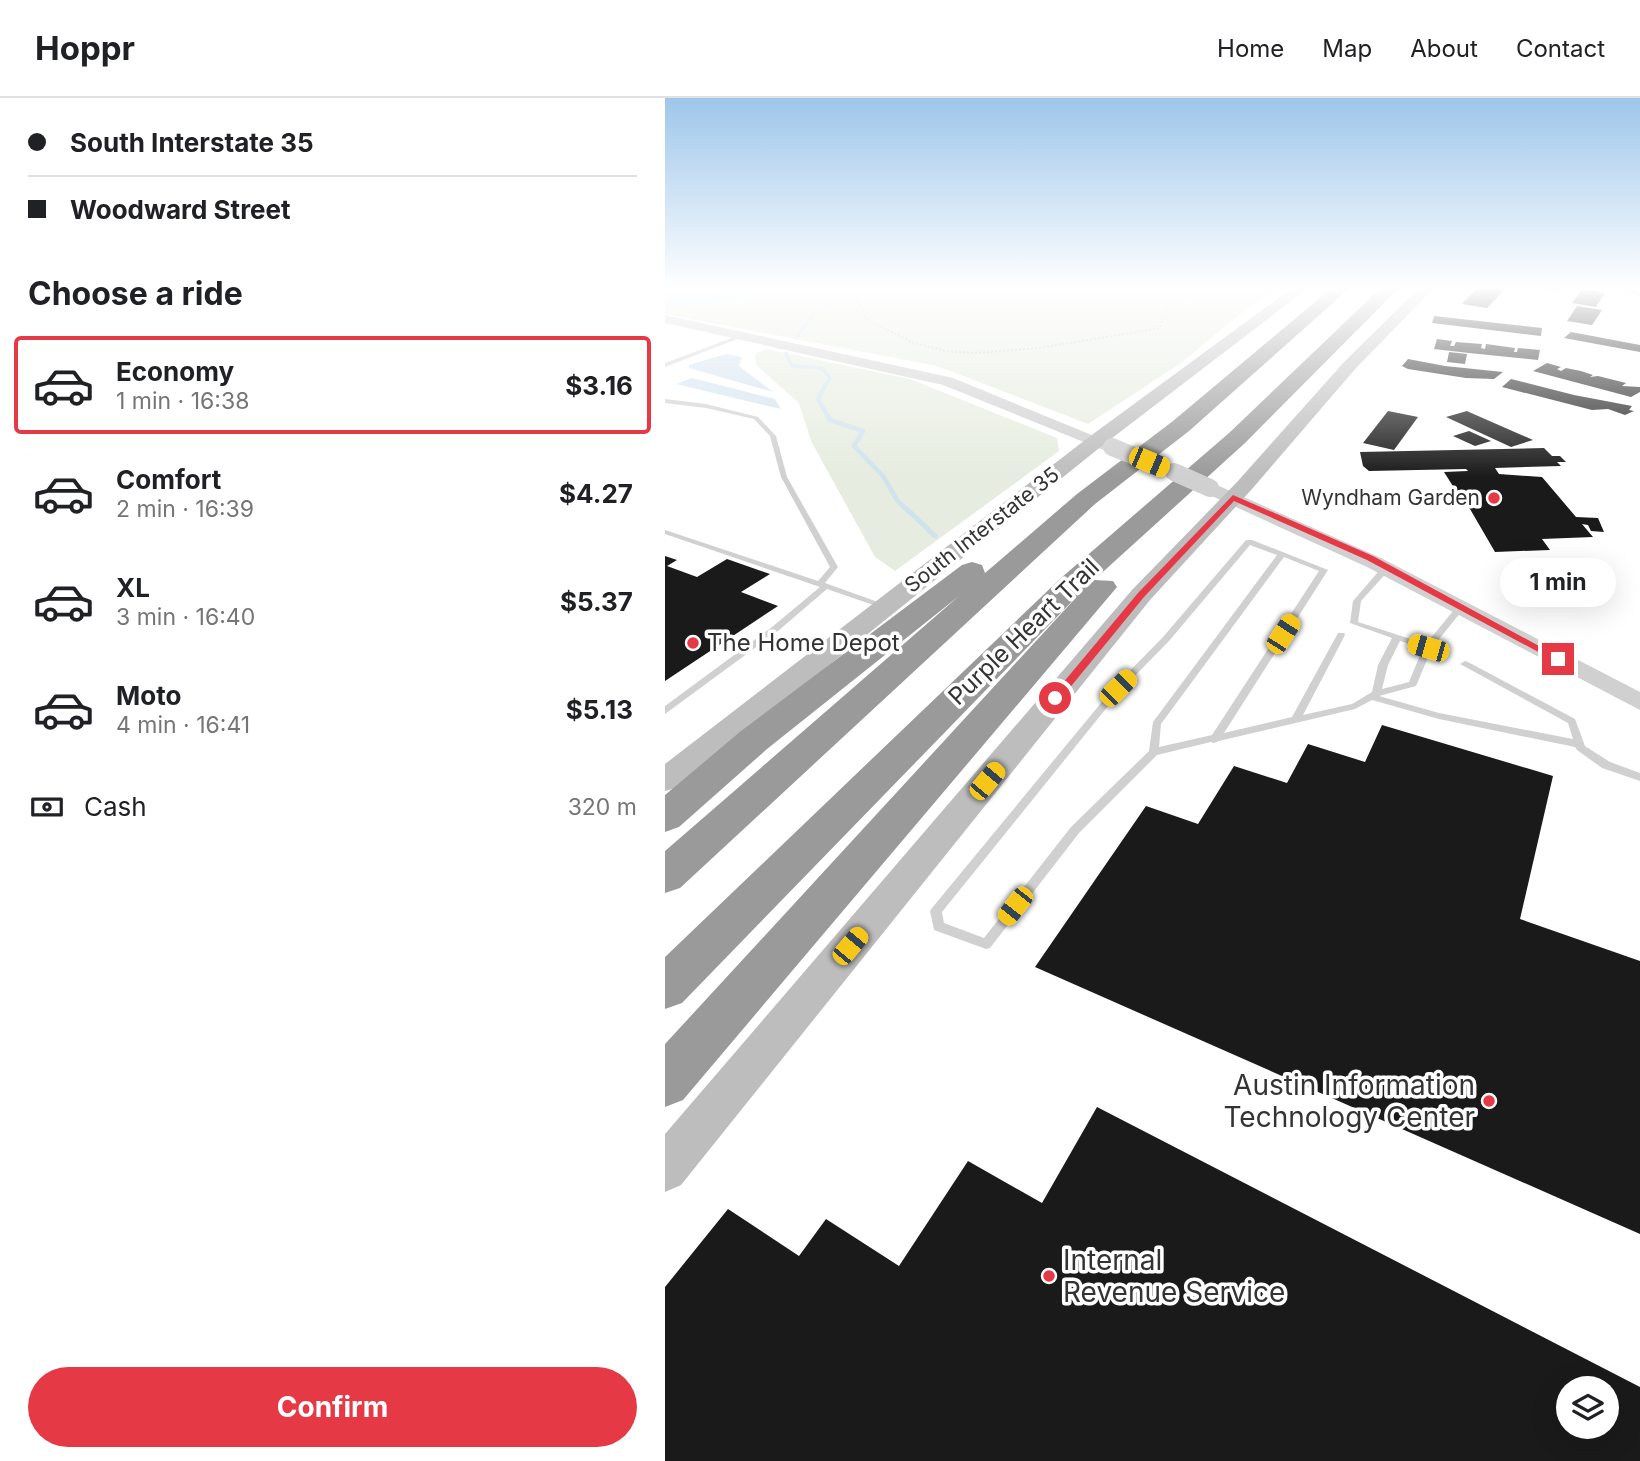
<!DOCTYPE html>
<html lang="en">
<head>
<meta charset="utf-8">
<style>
	body { margin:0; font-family:Inter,sans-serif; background:#f2f2f2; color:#202124; height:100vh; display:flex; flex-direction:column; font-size:26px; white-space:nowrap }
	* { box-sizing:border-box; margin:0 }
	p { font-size:23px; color:#757577 }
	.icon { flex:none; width:38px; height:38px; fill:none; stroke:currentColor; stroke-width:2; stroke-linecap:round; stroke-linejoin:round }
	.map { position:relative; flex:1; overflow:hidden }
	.details { display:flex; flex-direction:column; background:#fff; width:665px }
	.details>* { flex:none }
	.banner { display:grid; align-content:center; height:154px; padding:0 28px; background:#fff }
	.controls { position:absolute; left:891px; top:1278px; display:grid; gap:14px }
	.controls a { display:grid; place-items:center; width:63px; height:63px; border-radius:50%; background:#fff; box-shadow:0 7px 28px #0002; font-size:35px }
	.end { position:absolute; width:32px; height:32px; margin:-16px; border:9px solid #e63946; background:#fff; box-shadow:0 0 0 4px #fff }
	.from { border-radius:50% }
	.bubble { position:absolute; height:49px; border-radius:24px; background:#fff; box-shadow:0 7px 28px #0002; font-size:23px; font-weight:700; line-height:49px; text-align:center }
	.car { position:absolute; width:21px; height:42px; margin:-21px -10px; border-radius:9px; box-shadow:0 0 5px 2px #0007; background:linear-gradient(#f5c518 24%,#345 0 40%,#f5c518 0 76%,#345 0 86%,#f5c518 0) }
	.banner b { display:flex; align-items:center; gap:24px; height:66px; font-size:26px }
	.banner b+b { border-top:2px solid #e0e0e0 }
	.banner i { width:18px; height:18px; background:#202124 }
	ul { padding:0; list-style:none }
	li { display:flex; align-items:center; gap:21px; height:98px; margin:0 14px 10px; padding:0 14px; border:4px solid transparent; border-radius:7px }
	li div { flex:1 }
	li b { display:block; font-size:26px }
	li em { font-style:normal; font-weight:700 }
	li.current { border-color:#e63946 }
	li>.icon { width:63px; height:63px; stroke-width:1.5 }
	h2 { padding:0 28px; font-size:32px; line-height:84px }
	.pay { display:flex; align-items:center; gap:18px; height:77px; padding:0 28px; font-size:26px }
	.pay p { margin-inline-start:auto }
	.action { display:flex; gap:14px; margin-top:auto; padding:14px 28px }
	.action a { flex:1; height:80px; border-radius:42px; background:#e63946; color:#fff; font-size:28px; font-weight:700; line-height:80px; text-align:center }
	header { display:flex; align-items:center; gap:42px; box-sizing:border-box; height:98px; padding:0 35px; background:#fff; border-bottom:2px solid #e0e0e0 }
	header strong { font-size:33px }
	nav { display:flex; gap:38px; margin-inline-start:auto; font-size:24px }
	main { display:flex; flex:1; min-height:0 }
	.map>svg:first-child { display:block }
</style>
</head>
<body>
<header>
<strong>Hoppr</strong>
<nav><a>Home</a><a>Map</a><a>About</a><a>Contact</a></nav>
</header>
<main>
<section class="details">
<div class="banner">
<b><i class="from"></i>South Interstate 35</b>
<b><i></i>Woodward Street</b>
</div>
<h2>Choose a ride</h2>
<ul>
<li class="current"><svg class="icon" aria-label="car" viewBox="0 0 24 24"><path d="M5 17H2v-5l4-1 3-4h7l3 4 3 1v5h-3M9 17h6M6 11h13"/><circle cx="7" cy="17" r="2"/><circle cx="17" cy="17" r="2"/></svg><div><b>Economy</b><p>1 min · 16:38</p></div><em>$3.16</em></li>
<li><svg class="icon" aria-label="car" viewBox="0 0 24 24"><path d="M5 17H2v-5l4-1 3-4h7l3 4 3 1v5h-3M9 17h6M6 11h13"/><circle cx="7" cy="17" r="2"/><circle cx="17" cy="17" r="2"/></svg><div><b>Comfort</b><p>2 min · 16:39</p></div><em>$4.27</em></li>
<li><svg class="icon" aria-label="car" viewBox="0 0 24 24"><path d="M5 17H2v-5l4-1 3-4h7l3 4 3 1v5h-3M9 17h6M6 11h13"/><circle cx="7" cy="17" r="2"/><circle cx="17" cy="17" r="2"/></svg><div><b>XL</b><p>3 min · 16:40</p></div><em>$5.37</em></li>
<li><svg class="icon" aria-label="car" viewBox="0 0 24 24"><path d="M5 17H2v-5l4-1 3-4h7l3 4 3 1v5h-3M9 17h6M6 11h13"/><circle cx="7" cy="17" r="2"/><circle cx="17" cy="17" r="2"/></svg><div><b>Moto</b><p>4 min · 16:41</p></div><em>$5.13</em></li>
</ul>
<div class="pay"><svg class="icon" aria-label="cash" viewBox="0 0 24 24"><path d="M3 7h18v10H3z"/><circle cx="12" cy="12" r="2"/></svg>Cash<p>320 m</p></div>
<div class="action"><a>Confirm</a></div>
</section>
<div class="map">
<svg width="975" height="1363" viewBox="0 0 975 1363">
	<rect width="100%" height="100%" fill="#fff"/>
	<!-- green -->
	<g fill="#e6ecdf">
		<polygon points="0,188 615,188 570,220 516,265 423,326 272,268 0,216"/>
		<polygon points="101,251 245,281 392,340 394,353 230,473 210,459 146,343 134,305 91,267 90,256"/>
	</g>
	<!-- water -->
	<g fill="#cfe2ee">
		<polygon points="61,256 77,259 74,268 108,294 24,270 24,267"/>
		<polygon points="27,280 110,301 116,311 11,286"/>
	</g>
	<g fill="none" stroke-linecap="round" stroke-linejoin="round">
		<!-- stream-far2 -->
		<g stroke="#cfe2ee" stroke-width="3.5">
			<polyline points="131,240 150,214 166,205 169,188"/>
			<polyline points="121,255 127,268 157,270 165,280 160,288"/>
		</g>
		<!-- stream-far1 -->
		<polyline stroke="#cfe2ee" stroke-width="4.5" points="161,286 153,301 165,322 198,333 189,348 218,378 232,402 244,414"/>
		<!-- stream -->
		<polyline stroke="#cfe2ee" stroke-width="5" points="243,412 270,438"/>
		<!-- river -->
		<polygon fill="#cfe2ee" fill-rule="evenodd" points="86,188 119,188 117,192 54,205 0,209 0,199 54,195"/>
	</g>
	<!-- building -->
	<g fill="#1a1a1a" fill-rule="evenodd">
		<polygon points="814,188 839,188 842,189 822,210 797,206"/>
		<polygon points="865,188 901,188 893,193"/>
		<polygon points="917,191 940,195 931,209 907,205"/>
		<polygon points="912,208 937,212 927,227 902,223"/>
		<polygon points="769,218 877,230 876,238 767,225"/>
		<polygon points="906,234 975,247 975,254 899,240"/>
		<polygon points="772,241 787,243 785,248 789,248 791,244 817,246 816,250 820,251 821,246 850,250 849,254 852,254 853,250 875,252 873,262 804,255 769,251"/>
		<polygon points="784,254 802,256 800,266 782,264"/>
		<polygon points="743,261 780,268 838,274 829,281 801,280 743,271 737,268"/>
		<polygon points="882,265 896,269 892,271 896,273 901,270 916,273 928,277 925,279 933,278 961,285 957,288 975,289 975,294 966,299 868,273"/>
		<polygon points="846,281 909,297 967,308 964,312 969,313 960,317 943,311 927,312 837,289"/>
		<polygon points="723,313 753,319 729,352 698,345"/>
		<polygon points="802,313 804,314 868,342 846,349 781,319"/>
		<polygon points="804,333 826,343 810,348 788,338"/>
		<polygon points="879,350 887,358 895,358 901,364 892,364 896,368 830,370 834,376 877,379 911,419 933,420 939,434 926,433 923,427 917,426 928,439 877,441 885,452 830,454 805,411 799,407 768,407 759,394 791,393 779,374 803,373 801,371 704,373 698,368 695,354"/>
		<polygon points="0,458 12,462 2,468 32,479 62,461 105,476 76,494 113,508 0,583"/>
		<polygon points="717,627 888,678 855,821 975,863 975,1136 370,869 481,708 533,726 569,668 622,685 643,646 700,664"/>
		<path d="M432,1009L975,1289V1363H0V1189L63,1111L134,1158L161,1121L234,1168L303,1063L377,1105ZM903,1290H942V1328H903Z"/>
	</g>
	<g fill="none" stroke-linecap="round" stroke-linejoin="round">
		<!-- path -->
		<polyline stroke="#cdcdcd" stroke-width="2" stroke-dasharray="2 2" stroke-linecap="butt" points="186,188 202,222 249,245 281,253 310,255 374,250 495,230 504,205 528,197 539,188"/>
		<!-- service -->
		<g fill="#d0d0d0" fill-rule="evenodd">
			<polygon points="75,237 80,238 0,269 0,265"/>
			<polygon points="0,301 41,306 93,319 111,338 122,379 173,469 160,485 224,508 220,511 217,510 162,491 113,533 0,616 0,608 107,529 155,489 0,436 0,432 153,483 165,469 116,379 105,338 89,321 41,310 0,305"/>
			<path d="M581,442H587L663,472L559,635L627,619L673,535H679L680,537L638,617L687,606L707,594L713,567L727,540L685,525L688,503L719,467H722L726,469L725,471L696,503L693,524L761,546L793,507L796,506L800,509L767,550L751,588L714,598L774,615L908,641L903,625L795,566L800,563L803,564L910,621L920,648L945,664L975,675V683L937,670L912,652L910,649L774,621L707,602L690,611L554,643L549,645L546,644L492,657L414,735L325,850L321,851L269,832L265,813L267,810L450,588L498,539ZM585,447L612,457L488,624L484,653L406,729L319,840L279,825L277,814L456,592L504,543ZM619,459L654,473L547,637L494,649L496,626ZM735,543L758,550L744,584L717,591L723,567Z"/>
		</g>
		<!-- minor -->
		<polygon fill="#d0d0d0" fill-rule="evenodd" points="959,188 975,192 975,198 960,194"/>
		<!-- tertiary -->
		<g fill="#d0d0d0" fill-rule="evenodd">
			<polygon points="0,217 288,280 456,349 447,354 441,353 278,287 0,225"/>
			<polygon points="484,359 515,370 518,374 509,379 478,368 475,364 478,360"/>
			<polygon points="545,384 716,460 975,594 975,612 702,469 538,394 536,390 538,386"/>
		</g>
		<!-- secondary -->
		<g fill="#bdbdbd" fill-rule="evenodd">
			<polygon points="630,188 646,188 438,347 11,690 0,693 0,666 424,339"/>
			<polygon points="756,188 771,188 691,270 587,391 485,502 16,1087 0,1094 0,1036 467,492 573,383 679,264"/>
		</g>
		<!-- motorway -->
		<g fill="#9a9a9a" fill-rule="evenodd">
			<polygon points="669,188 687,188 524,333 430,406 15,790 0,795 0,753 294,498 102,651 14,729 0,734 0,697 76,633 297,467 307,464 317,467 320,475 412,396 508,323"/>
			<polygon points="718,188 736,188 580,345 429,482 448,483 452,489 18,1002 0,1009 0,946 418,492 17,905 0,911 0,859 396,480 564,335"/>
		</g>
		<!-- tertiary-bridge -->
		<g stroke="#d0d0d0" stroke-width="18">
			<polyline points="447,349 484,364"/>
			<polyline points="509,374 545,390"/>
		</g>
	</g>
	<!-- sky -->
	<linearGradient id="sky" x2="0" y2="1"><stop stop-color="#9ec6ea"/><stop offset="0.5" stop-color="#fff"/><stop offset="1" stop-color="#fff" stop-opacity="0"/></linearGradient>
	<rect width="975" height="379" fill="url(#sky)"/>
	<!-- route -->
	<polygon fill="#e63946" points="568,397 708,458 898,561 890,563 702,462 569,403 479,499 394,603 387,603 387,598 473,495"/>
	<!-- markers -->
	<g fill="#e63946" stroke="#fff" stroke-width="2.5">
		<circle cx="829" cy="400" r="7"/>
		<circle cx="28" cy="545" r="7"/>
		<circle cx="824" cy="1003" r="7"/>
		<circle cx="384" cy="1178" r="7"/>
	</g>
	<g text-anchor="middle" stroke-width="7" stroke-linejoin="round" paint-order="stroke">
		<!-- far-poi labels -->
		<g font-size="21" fill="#333" stroke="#fff" text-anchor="end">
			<text x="815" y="407">Wyndham Garden</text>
		</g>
		<!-- far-street labels -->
		<g font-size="21" fill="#333" stroke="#fff">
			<text transform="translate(317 432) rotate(-38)" y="7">South Interstate 35</text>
		</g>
		<!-- street labels -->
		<g font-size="24" fill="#333" stroke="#fff">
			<text transform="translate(359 534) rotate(-44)" y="8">Purple Heart Trail</text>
		</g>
		<!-- poi labels -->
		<g font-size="24" fill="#333" stroke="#fff" text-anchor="start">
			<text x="42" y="553">The Home Depot</text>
		</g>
		<!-- near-poi labels -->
		<g font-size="28" fill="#333" stroke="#fff" text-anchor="end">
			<text x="810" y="997">Austin Information<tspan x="810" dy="32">Technology Center</tspan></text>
			<text x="398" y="1172" text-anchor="start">Internal<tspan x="398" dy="32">Revenue Service</tspan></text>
		</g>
	</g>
</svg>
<div class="controls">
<a><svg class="icon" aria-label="layers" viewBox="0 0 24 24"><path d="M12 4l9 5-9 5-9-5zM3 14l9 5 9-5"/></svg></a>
</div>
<i class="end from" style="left:390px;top:600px"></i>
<i class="end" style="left:893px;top:561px"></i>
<div class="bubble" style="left:835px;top:460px;width:116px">1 min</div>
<i class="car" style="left:484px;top:364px;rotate:113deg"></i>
<i class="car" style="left:618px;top:536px;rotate:33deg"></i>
<i class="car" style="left:763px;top:550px;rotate:286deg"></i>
<i class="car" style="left:453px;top:590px;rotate:45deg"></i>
<i class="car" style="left:322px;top:683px;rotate:40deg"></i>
<i class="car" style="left:350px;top:808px;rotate:218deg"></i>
<i class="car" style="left:185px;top:848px;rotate:40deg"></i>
</div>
</main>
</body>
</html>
